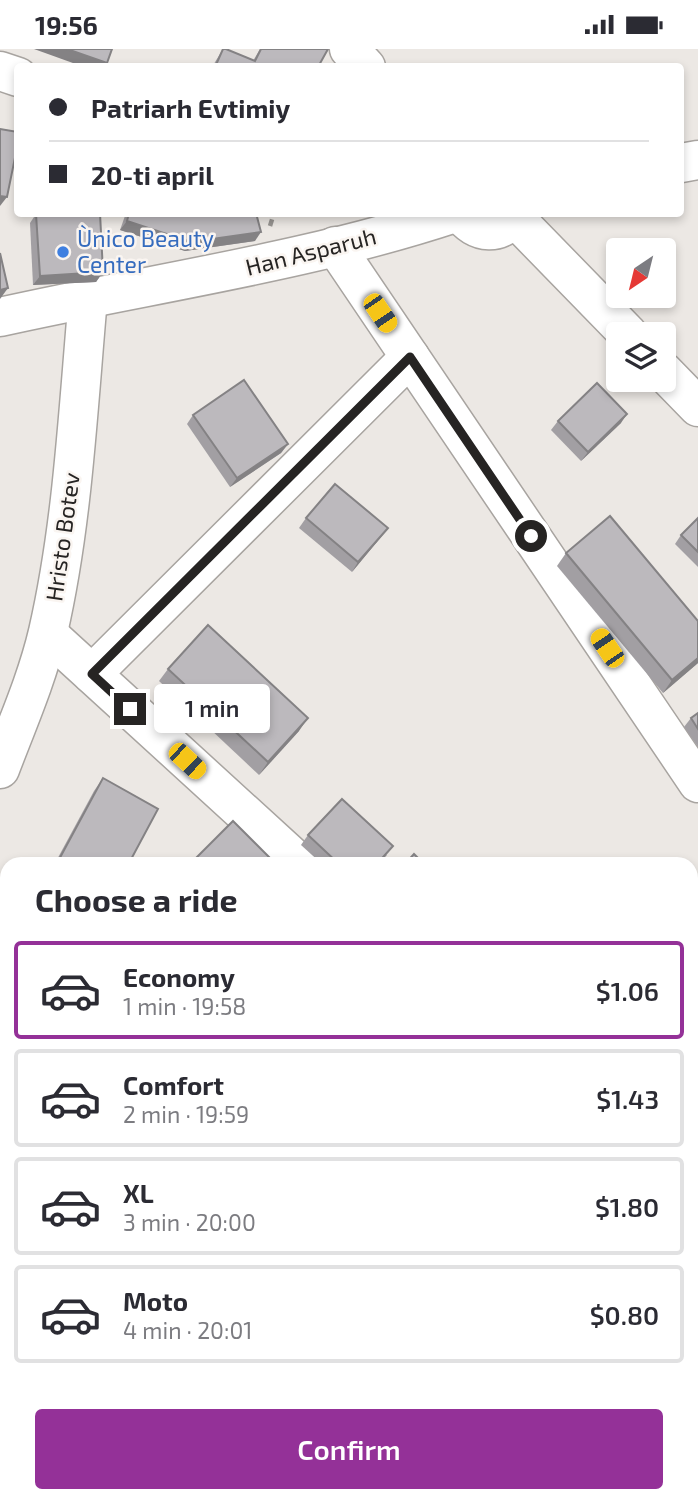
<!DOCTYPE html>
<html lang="en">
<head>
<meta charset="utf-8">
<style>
	body { margin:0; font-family:"Exo 2",sans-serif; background:#f7f7f7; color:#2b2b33; height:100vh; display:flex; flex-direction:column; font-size:26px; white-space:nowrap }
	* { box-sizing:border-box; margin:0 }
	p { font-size:23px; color:#7c7c81 }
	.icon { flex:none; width:38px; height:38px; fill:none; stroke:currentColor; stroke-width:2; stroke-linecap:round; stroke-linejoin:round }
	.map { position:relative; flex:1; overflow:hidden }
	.sheet { position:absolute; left:0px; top:808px; width:698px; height:646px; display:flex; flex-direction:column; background:#fff; border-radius:21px 21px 0 0; box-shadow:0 4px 10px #0003 }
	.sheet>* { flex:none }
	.hud { position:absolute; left:14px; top:14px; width:670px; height:154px; border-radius:7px; box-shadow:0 4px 10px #0003; display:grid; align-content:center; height:154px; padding:0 35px; background:#fff }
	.needle { width:46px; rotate:215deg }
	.buttons { position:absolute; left:606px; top:189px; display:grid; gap:14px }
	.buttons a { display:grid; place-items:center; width:70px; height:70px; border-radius:7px; background:#fff; box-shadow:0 4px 10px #0003; font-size:35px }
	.end { position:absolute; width:32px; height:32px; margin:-16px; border:9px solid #262423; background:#fff; box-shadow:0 0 0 4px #fff }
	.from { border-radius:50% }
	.bubble { position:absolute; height:49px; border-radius:7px; background:#fff; box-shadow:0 4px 10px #0003; font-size:23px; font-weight:600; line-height:49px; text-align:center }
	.car { position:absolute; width:21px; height:42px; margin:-21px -10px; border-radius:9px; box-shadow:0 0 5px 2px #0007; background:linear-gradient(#f5c518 24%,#345 0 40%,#f5c518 0 76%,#345 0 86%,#f5c518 0) }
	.hud b { display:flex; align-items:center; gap:24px; height:66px; font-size:26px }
	.hud b+b { border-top:2px solid #e1e1e2 }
	.hud i { width:18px; height:18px; background:#2b2b33 }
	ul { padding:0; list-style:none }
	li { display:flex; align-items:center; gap:21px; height:98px; margin:0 14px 10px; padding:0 21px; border:4px solid #e1e1e2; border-radius:7px }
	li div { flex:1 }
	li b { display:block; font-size:26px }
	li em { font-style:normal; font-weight:600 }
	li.on { border-color:#943198 }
	li>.icon { width:63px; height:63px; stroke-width:1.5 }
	h2 { padding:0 35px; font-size:32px; line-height:84px }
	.cta { display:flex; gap:14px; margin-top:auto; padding:14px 35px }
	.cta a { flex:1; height:80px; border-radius:7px; background:#943198; color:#fff; font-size:28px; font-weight:600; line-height:80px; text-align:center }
	.status { display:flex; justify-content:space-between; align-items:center; height:49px; padding:0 35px; background:#fff; direction:ltr }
	.status svg { height:19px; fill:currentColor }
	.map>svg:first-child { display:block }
</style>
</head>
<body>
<div class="status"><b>19:56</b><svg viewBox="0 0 49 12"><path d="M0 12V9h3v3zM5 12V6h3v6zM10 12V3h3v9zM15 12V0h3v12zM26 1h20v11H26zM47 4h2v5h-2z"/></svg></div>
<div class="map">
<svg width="698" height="1453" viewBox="0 0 698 1453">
	<rect width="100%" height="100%" fill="#ece8e4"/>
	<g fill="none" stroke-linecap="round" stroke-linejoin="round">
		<!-- minor casing -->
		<g stroke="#a8a4a0" stroke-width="41">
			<g id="minor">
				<polyline points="349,0 366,18"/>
				<polyline points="0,22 18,28"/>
				<polyline points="681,114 698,111"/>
				<path d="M461,164C475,186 503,188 516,164"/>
				<polyline points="514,168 628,285"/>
				<polyline points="335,197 698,734"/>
				<path d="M0,268C152,234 307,213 455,164"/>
				<polyline points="663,322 698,358"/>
				<polyline points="48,585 301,816"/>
				<polyline points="92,625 410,308"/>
				<path d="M0,720C17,675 37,630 48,583C73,474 78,360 88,249"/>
				<polyline points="0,922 7,925"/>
				<polyline points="691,937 698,935"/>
				<polyline points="0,1301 7,1305"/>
				<polyline points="691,1446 698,1453"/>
				<polyline points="162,1447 168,1453"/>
				<polyline points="347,1453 353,1447"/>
			</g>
		</g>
		<!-- path -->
		<polyline stroke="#979491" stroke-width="4.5" stroke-dasharray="7 3.5" stroke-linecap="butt" points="270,177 274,164"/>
		<!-- minor -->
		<use href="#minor" stroke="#fff" stroke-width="38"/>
	</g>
	<!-- wall -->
	<g fill="#a29fa3">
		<polygon points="223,0 253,12 260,0 328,0 318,18 212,18"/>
		<polygon points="126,164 256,164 255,192 185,202 120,181"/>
		<polygon points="36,165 103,223 96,233 33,236 30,174"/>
		<polygon points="193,366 288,395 281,404 230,438 187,375"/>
		<polygon points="558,372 621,374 581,412 551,381"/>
		<polygon points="306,469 388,479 352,523 299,479"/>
		<polygon points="698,469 698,518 675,495 681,486"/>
		<polygon points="566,504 698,572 698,614 663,644 557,517"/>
		<polygon points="168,620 299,682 259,726 159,632"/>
		<polygon points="698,664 698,698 684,678 691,669"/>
		<polygon points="103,729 128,816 54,816 94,742"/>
		<polygon points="308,786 387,806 378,816 323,816 301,796"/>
		<polygon points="0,991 7,995 7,1085 0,1082"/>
		<polygon points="0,1204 7,1207 7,1283 0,1280"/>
		<polygon points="698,1267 698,1336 691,1329 691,1274"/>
		<polygon points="480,1447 567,1447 573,1453 485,1453"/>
	</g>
	<!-- shaded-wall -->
	<g fill="#848284">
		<polygon points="34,0 67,0 107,14 105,18 84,18"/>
		<polygon points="0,147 7,148 0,157"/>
		<polygon points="127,172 261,183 255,192 185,202 120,181"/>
		<polygon points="103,223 96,233 33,236 40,227"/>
		<polygon points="8,239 0,250 0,241"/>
		<polygon points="627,365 621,374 581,412 588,403"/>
		<polygon points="288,395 281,404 230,438 237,429"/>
		<polygon points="388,479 381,488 352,523 358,513"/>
		<polygon points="698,609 698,614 663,644 672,631"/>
		<polygon points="308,669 299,682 259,726 268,713"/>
		<polygon points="698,1013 698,1019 691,1022 691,1016"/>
		<polygon points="14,1447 18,1447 11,1453 8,1453"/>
	</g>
	<!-- building -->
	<g fill="#bcb9bd" stroke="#848284" stroke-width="2">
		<polygon points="67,0 112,0 107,14"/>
		<polygon points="223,0 226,0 255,12 261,0 328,0 318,18 215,18"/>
		<polygon points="0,80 18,83 18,94 7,148 0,147"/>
		<polygon points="100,164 103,223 40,227 36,165"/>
		<polygon points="129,164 256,164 261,183 191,193 127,172"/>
		<polygon points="0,204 8,239 0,241"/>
		<polygon points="244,331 288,395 237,429 193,366"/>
		<polygon points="597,334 627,365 588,403 558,372"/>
		<polygon points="335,435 388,479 358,513 306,469"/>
		<polygon points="610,467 698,572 698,609 672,631 566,504"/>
		<polygon points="698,469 698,503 681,486"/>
		<polygon points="208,576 308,669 268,713 168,620"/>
		<polygon points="698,664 698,680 691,669"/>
		<polygon points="103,729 158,760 128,816 56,816"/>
		<polygon points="342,750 393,797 376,816 340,816 308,786"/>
		<polygon points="233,772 277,816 197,816 193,812"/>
		<polygon points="414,805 425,816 404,816"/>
		<polygon points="698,961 698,1013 691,1016 691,964"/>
		<polygon points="0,991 7,995 7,1064 0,1061"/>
		<polygon points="0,1204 7,1207 7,1262 0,1259"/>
		<polygon points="698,1267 698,1314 691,1307 691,1274"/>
		<polygon points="7,1390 7,1447 14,1447 8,1453 4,1453 0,1449 0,1397"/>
		<polygon points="33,1447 79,1447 84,1453 26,1453"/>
		<polygon points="490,1447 567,1447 573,1453 488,1453 486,1451"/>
	</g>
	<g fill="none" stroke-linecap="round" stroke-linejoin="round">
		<!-- route -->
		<polyline stroke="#262423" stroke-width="9" points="130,660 92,625 410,308 531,487"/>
	</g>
	<!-- markers -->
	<circle fill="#3f7fe0" stroke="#faf5f1" stroke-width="2.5" cx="63" cy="203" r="7"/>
	<g text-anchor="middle" stroke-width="5" stroke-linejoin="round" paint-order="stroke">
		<!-- shop labels -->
		<g font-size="23" fill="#366cbe" stroke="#faf5f1" text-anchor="start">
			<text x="77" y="198">Ùnico Beauty<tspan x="77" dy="26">Center</tspan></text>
		</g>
		<!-- street labels -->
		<g font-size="23" fill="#262423" stroke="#faf5f1">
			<text transform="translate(311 203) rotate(-14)" y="8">Han Asparuh</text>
			<text transform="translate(63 488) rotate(-82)" y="8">Hristo Botev</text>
		</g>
	</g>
</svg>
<div class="buttons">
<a><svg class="needle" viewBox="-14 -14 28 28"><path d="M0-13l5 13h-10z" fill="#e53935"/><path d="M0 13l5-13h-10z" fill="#7c7c81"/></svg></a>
<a><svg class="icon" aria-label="layers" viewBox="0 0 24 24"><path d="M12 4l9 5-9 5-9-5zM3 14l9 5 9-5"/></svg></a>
</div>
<i class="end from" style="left:531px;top:487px"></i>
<i class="end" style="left:130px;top:660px"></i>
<div class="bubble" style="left:154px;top:635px;width:116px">1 min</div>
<i class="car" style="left:380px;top:264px;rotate:146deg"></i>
<i class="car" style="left:607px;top:599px;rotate:326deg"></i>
<i class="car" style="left:187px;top:712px;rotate:133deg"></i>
<div class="hud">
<b><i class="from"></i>Patriarh Evtimiy</b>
<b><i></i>20-ti april</b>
</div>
<section class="sheet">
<h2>Choose a ride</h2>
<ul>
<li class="on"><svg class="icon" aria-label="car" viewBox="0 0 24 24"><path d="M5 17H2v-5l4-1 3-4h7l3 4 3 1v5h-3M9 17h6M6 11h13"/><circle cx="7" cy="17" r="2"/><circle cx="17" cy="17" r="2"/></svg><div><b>Economy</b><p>1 min · 19:58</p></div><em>$1.06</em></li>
<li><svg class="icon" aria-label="car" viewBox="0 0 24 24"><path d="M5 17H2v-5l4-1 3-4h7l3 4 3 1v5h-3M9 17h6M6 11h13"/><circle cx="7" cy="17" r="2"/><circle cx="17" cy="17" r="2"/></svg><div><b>Comfort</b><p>2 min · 19:59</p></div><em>$1.43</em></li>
<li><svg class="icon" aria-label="car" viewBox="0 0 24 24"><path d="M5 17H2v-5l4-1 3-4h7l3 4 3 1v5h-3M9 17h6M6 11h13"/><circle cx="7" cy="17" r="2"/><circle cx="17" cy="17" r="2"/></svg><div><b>XL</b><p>3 min · 20:00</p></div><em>$1.80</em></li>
<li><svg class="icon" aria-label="car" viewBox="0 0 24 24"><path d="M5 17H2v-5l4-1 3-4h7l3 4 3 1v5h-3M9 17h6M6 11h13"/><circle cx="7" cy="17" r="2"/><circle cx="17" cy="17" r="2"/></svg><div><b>Moto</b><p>4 min · 20:01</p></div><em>$0.80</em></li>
</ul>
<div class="cta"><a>Confirm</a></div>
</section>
</div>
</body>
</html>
